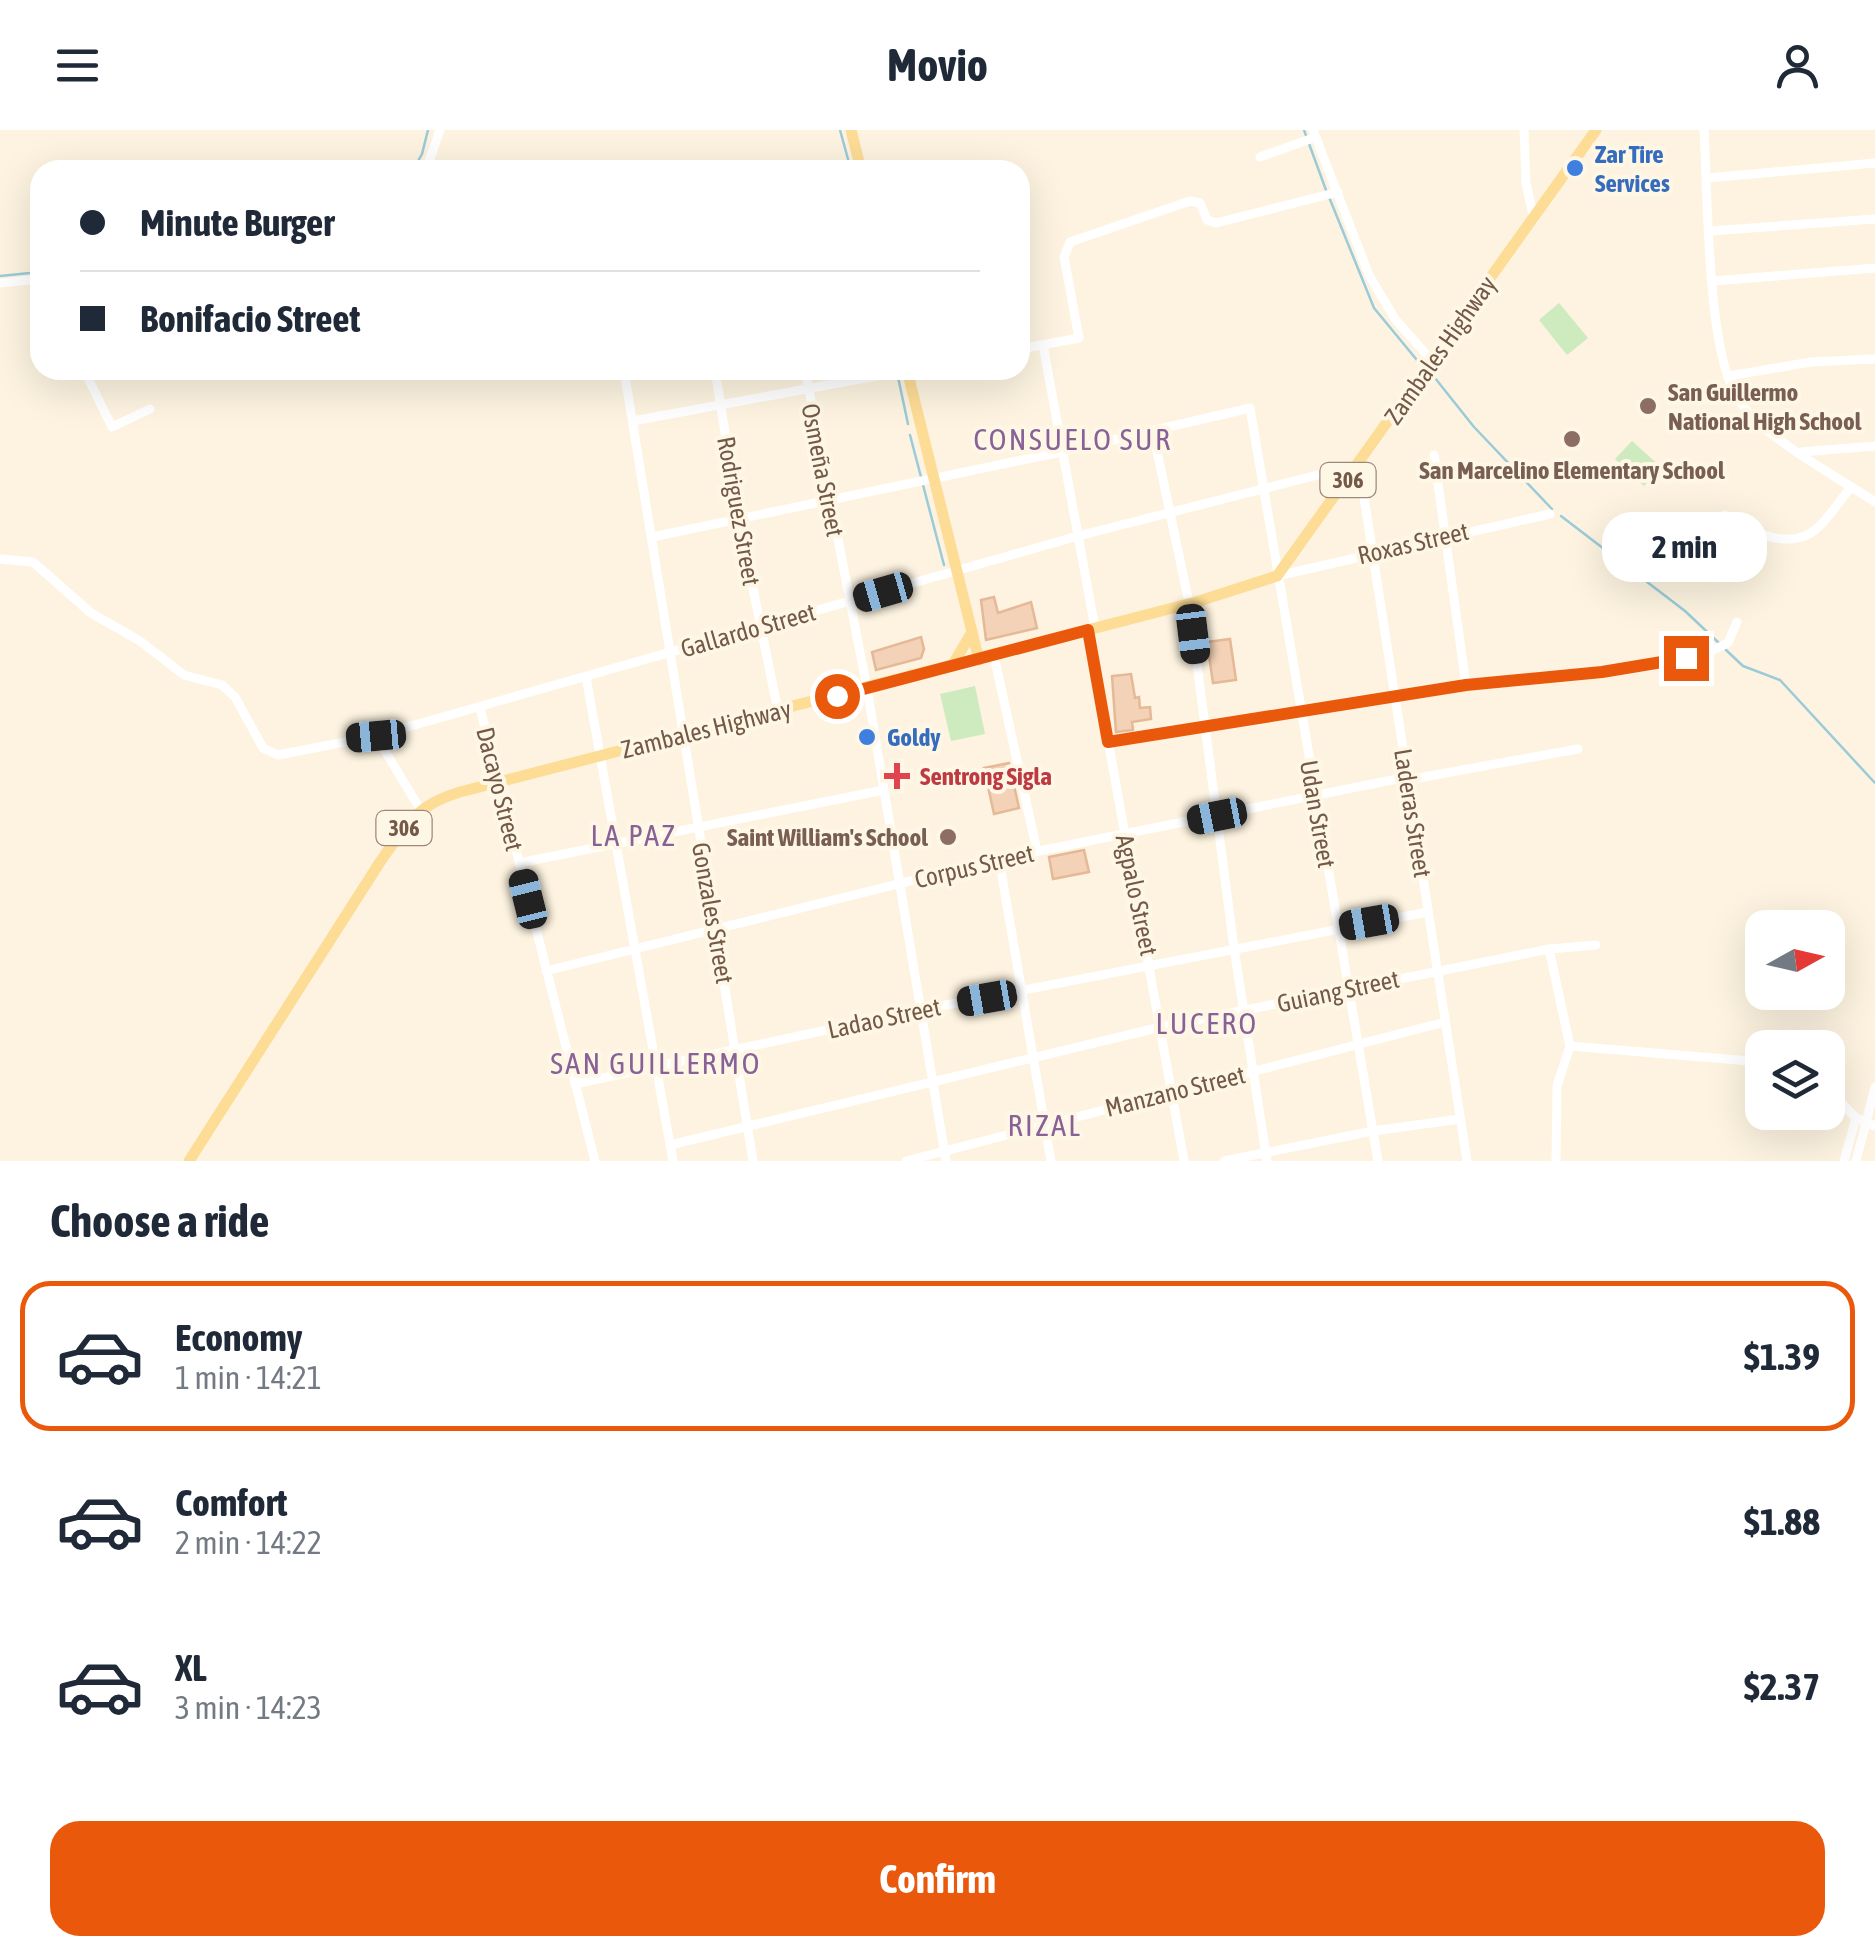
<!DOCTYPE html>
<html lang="en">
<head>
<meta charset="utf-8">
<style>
	body { margin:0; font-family:"Asap Condensed",sans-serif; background:#f6f6f7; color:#1f2937; height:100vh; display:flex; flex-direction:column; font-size:38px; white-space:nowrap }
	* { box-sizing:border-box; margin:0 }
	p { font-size:32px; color:#747a83 }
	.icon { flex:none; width:55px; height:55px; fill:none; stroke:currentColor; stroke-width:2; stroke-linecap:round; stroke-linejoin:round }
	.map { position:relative; height:1031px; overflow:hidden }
	.drawer { display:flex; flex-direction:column; background:#fff; flex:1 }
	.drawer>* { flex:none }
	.banner { position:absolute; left:30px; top:30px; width:1000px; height:220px; border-radius:30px; box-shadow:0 10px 40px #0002; display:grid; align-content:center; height:220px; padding:0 50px; background:#fff }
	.needle { width:65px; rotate:82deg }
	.tools { position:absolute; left:1745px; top:780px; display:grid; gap:20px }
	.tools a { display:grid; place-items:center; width:100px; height:100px; border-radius:20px; background:#fff; box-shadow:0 10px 40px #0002; font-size:50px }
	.end { position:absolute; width:45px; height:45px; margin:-22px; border:12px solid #ea580c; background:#fff; box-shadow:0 0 0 5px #fff }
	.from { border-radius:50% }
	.bubble { position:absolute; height:70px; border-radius:30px; background:#fff; box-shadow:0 10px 40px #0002; font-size:32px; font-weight:700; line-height:70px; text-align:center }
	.car { position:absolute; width:30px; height:60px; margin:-30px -15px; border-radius:12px; box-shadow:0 0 8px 2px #0007; background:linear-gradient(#222 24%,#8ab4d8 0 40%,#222 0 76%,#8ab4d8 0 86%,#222 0) }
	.banner b { display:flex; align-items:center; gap:35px; height:95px; font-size:38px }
	.banner b+b { border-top:2px solid #e0e1e3 }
	.banner i { width:25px; height:25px; background:#1f2937 }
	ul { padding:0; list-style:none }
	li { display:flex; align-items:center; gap:30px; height:150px; margin:0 20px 15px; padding:0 30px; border:5px solid transparent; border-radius:30px }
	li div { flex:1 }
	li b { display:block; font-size:38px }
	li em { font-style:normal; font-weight:700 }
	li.current { border-color:#ea580c }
	li>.icon { width:90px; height:90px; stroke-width:1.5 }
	h2 { padding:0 50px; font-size:45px; line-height:120px }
	.cta { display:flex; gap:20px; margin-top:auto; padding:20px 50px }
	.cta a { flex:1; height:115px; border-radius:30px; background:#ea580c; color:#fff; font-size:40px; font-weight:700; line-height:115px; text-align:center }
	header { display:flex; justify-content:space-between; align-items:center; height:130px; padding:0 50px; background:#fff; font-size:45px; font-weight:700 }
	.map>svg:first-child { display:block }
</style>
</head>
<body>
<header><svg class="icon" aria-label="menu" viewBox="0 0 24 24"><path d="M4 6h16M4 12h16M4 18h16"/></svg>Movio<svg class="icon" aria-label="person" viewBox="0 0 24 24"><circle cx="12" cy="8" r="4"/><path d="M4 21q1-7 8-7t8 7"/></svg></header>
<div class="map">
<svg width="1875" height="1031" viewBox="0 0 1875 1031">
	<rect width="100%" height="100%" fill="#fdf3e0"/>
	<!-- green -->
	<g fill="#ceeabf">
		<polygon points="1559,173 1588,208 1567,225 1539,190"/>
		<polygon points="1632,311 1661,337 1644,356 1615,329"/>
		<polygon points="975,556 985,604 951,611 940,564"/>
	</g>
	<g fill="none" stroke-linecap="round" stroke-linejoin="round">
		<!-- stream -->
		<g stroke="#9acbd8" stroke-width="2.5">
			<polyline points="840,0 851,40"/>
			<polyline points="1304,0 1326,60"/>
			<polyline points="413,40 422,24 428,0"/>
			<polyline points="1329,67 1374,178 1421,235"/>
			<polyline points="0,146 40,142"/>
			<polyline points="898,247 908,294"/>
			<polyline points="1435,248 1474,297 1552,379"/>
			<polyline points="910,305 921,347"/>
			<polyline points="923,355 944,435"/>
			<polyline points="1561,386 1685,481 1720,514"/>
			<polyline points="1726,520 1743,536 1780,550 1875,653"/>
		</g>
	</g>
	<!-- building -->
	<g fill="#f3d2b7" stroke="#e5b997" stroke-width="2.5">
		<polygon points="994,467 998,483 1031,472 1037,498 986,510 981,470"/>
		<polygon points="921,507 924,519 921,528 876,540 872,522"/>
		<polygon points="1230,509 1236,550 1213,553 1207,512"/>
		<polygon points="1131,544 1135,568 1139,567 1140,578 1150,577 1151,589 1132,592 1133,600 1116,602 1112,546"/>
		<polygon points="1009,633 1019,678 994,684 984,638"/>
		<polygon points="1084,720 1089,742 1053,749 1049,727"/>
	</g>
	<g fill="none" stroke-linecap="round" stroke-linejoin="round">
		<!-- minor -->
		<g stroke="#fff" stroke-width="9">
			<polyline points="1313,0 1369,145 1395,189 1432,231"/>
			<polyline points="1524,0 1526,53 1534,89"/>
			<path d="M1704,0C1708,61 1706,227 1740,272C1768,311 1835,345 1875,372"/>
			<polyline points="1260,27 1316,7"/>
			<polyline points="426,40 440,0"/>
			<polyline points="1708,48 1875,33"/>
			<polyline points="1710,101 1875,89"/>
			<polyline points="1713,151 1875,138"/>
			<polyline points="0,153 40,149"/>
			<polyline points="1043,215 1095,498"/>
			<polyline points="1020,219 1079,208 1064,127 1070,112 1190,71 1200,73 1207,90 1216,93 1338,62"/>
			<polyline points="84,240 112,297 150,279"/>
			<polyline points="624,240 753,1031"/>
			<polyline points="715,240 739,390 778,581"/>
			<polyline points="805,240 867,558 946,1031"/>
			<polyline points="1729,246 1811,232 1875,229"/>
			<polyline points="633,291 909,240"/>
			<polyline points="1153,302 1189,473 1234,818 1267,1031"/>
			<polyline points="1801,322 1875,316"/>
			<polyline points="1434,325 1466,555"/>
			<polyline points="1359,335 1467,1031"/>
			<path d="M1725,385C1749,400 1787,422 1815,400C1825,393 1842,368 1851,357"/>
			<polyline points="652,407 1061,322 1250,278 1378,1031"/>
			<polyline points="0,429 33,432 91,483 140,511 184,545 222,555 235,567 263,618 278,625 376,606 1078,406 1341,339 1353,341"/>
			<polyline points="1277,446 1550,384"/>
			<polyline points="1088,500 1184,1031"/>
			<polyline points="994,526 1037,721"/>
			<polyline points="586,547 673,1031"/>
			<polyline points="480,578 595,1031"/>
			<polyline points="376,606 420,679"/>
			<polyline points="1108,612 1466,555 1602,542 1702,525 1728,513 1737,492"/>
			<polyline points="1407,650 1578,619"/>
			<polyline points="999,729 1051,1031"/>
			<polyline points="519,733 884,660"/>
			<polyline points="1549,819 1596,815"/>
			<polyline points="546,841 999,729 1407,647"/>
			<polyline points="575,954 920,880 1428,782"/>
			<polyline points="1828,959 1856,988 1875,996"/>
			<polyline points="670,1015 1161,897 1549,819 1570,916 1762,932"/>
			<polyline points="906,1031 1445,892"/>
			<polyline points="1224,1031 1373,1001 1460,989"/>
			<polyline points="1556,1031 1557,956 1570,916"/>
			<polyline points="1844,1031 1856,988"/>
			<polyline points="1856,1031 1875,957"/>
		</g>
		<!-- major -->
		<g stroke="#fddc96" stroke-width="11">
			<polyline points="851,0 861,40"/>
			<polyline points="907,240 979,530"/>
			<polyline points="952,536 972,502"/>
			<path d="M189,1031L380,732C406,696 415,675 460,662L1196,472L1277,446L1596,0"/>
		</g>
	</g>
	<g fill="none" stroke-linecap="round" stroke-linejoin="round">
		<!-- route -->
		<polyline stroke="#ea580c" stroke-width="12" points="837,566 1088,500 1108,612 1466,555 1602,542 1686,528"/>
	</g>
	<!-- markers -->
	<g fill="#3f7fe0" stroke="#fff7e6" stroke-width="4">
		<circle cx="1575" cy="38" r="10"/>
		<circle cx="867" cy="607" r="10"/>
	</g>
	<g fill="#8d6e63" stroke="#fff7e6" stroke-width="4">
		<circle cx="1648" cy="276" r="10"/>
		<circle cx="1572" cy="309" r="10"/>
		<circle cx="948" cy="707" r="10"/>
	</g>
	<path fill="#e0444e" stroke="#fff7e6" stroke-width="4" d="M892 631h10v10h10v10h-10v10h-10v-10h-10v-10h10z"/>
	<g text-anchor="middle" stroke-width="8" stroke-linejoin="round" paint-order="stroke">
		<!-- shield labels -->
		<g fill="#fff7e6" stroke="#9e8877" stroke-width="2.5">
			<rect x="1320.5" y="333" width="55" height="34" rx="8"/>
			<rect x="376.5" y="681" width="55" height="34" rx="8"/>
		</g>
		<g font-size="22" font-weight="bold" fill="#745947">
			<text x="1348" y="358">306</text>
			<text x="404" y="706">306</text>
		</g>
		<!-- shop labels -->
		<g font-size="25" font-weight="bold" fill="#366cbe" stroke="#fff7e6" text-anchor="start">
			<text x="1595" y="33">Zar Tire<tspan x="1595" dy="29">Services</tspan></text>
			<text x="887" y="616">Goldy</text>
		</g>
		<!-- street labels -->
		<g font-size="25" fill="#745947" stroke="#fff7e6">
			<text transform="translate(1440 220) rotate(-55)" y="9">Zambales Highway</text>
			<text transform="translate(823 340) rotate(79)" y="9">Osmeña Street</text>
			<text transform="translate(739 381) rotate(80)" y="9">Rodriguez Street</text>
			<text transform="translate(1413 413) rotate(-13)" y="9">Roxas Street</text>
			<text transform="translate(748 500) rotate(-16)" y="9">Gallardo Street</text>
			<text transform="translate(706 599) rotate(-14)" y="9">Zambales Highway</text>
			<text transform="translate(500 659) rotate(76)" y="9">Dacayo Street</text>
			<text transform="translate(1413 683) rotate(81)" y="9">Laderas Street</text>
			<text transform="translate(1318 684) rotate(80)" y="9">Udan Street</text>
			<text transform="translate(974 736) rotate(-13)" y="9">Corpus Street</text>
			<text transform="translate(1137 765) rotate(78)" y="9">Agpalo Street</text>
			<text transform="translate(713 783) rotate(80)" y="9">Gonzales Street</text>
			<text transform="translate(1338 861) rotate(-12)" y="9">Guiang Street</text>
			<text transform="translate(884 888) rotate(-12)" y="9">Ladao Street</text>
			<text transform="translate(1175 961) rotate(-14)" y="9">Manzano Street</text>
		</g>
		<!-- education labels -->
		<g font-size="25" font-weight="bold" fill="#785e54" stroke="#fff7e6" text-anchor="start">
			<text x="1668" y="271">San Guillermo<tspan x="1668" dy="29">National High School</tspan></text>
			<text x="1572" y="349" text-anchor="middle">San Marcelino Elementary School</text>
			<text x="928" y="716" text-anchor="end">Saint William's School</text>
		</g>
		<!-- health labels -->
		<g font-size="25" font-weight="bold" fill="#be3a42" stroke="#fff7e6" text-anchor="start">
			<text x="920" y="655">Sentrong Sigla</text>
		</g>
		<!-- quarter labels -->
		<g font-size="30" letter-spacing="2.5" fill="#886297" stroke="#fff7e6">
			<text x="1073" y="320">CONSUELO SUR</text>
			<text x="634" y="716">LA PAZ</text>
			<text x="1207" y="904">LUCERO</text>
			<text x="656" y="944">SAN GUILLERMO</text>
			<text x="1045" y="1006">RIZAL</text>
		</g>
	</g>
</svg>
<div class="tools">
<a><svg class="needle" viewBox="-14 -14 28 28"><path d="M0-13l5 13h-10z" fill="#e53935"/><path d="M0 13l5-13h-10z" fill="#747a83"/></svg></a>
<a><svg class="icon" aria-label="layers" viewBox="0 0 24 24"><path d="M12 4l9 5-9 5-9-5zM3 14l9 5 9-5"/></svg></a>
</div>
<i class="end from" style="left:837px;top:566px"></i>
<i class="end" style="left:1686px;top:528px"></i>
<div class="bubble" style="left:1602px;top:382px;width:165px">2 min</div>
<i class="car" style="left:883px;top:462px;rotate:254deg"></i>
<i class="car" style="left:1193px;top:504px;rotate:173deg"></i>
<i class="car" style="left:376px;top:606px;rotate:265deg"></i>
<i class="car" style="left:1217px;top:686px;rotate:259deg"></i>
<i class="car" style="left:528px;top:769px;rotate:346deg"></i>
<i class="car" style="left:1369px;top:792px;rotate:260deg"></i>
<i class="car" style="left:987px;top:868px;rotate:260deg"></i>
<div class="banner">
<b><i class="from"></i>Minute Burger</b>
<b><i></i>Bonifacio Street</b>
</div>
</div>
<section class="drawer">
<h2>Choose a ride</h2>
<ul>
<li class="current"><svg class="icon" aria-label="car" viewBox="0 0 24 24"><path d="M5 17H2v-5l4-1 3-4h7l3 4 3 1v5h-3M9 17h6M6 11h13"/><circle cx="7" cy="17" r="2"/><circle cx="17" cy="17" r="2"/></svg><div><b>Economy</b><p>1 min · 14:21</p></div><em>$1.39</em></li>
<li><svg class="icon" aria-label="car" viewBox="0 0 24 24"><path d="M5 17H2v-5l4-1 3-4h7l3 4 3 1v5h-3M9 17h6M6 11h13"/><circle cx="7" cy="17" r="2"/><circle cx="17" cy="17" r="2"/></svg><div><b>Comfort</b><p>2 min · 14:22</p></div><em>$1.88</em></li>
<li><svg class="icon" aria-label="car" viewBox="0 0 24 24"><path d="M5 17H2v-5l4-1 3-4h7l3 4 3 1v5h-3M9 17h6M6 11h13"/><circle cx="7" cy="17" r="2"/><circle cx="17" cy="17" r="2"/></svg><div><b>XL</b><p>3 min · 14:23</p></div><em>$2.37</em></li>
</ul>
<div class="cta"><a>Confirm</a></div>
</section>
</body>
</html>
